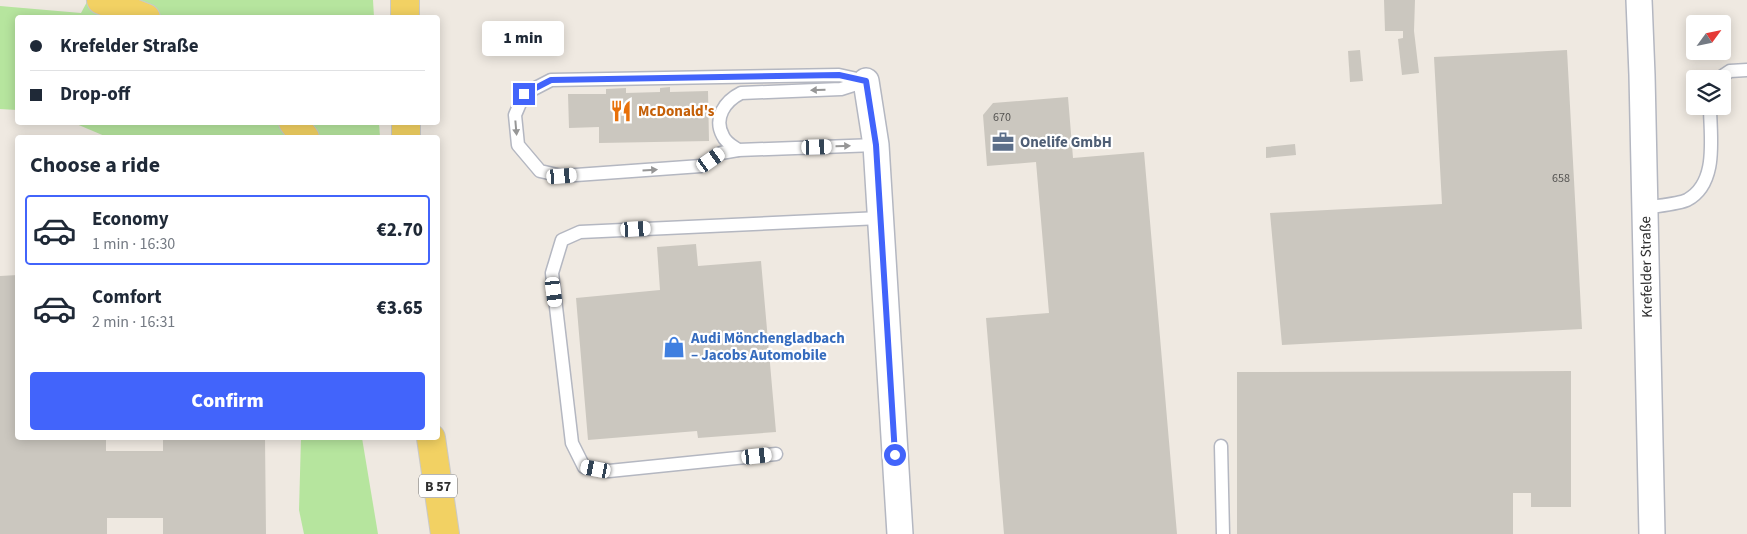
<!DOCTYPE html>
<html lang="en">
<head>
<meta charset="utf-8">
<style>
	body { margin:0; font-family:"Source Sans 3",sans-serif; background:#f2f2f3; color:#1f2937; height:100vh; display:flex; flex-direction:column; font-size:19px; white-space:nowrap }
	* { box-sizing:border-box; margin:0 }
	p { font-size:16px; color:#747a83 }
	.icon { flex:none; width:28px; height:28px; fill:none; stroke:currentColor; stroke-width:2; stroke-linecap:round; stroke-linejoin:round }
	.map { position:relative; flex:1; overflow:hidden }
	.details { position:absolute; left:15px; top:135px; width:425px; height:305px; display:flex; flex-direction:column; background:#fff; border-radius:5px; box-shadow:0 2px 12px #0003 }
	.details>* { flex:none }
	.hud { position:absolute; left:15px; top:15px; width:425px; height:110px; border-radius:5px; box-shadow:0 2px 12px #0003; display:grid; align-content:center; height:110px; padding:0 15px; background:#fff }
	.needle { width:32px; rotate:57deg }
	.buttons { position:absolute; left:1686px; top:15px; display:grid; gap:10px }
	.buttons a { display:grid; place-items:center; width:45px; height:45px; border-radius:5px; background:#fff; box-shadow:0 2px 12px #0003; font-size:25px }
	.end { position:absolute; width:22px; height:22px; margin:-11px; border:6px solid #4264fb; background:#fff; box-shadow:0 0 0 2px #fff }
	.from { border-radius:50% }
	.bubble { position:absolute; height:35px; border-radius:5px; background:#fff; box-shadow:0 2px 12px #0003; font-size:16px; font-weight:800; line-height:35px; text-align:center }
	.car { position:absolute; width:15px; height:30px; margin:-15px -8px; border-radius:6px; box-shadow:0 0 4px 1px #0007; background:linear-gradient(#fff 24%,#345 0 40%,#fff 0 76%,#345 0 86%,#fff 0) }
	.hud b { display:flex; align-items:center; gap:18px; height:48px; font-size:19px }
	.hud b+b { border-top:1px solid #e0e1e3 }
	.hud i { width:12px; height:12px; background:#1f2937 }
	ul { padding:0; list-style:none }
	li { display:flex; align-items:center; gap:15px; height:70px; margin:0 10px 8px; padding:0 5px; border:2px solid transparent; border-radius:5px }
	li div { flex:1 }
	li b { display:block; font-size:19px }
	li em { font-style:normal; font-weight:800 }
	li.on { border-color:#4264fb }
	li>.icon { width:45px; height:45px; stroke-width:1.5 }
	h2 { padding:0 15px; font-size:22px; line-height:60px }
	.button { display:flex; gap:10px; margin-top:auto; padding:10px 15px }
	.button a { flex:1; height:58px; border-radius:5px; background:#4264fb; color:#fff; font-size:20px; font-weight:800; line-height:58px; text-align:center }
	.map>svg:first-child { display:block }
</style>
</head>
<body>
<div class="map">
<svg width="1747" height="534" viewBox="0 0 1747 534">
	<rect width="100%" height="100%" fill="#efe9e1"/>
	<!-- green -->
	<g fill="#b6e59e">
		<polygon points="88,0 373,0 374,17 18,18 17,110 0,109 0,6 81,13"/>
		<polygon points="74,123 379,123 380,137 107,137"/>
		<polygon points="301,438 362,438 378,534 304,534 299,510"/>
	</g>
	<!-- building -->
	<g fill="#cbc7bf">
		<polygon points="1384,0 1415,0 1414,31 1419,73 1402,75 1398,39 1403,38 1403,31 1385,31"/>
		<polygon points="1360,50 1363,81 1350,82 1348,51"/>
		<polygon points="1567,50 1582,329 1282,345 1270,213 1442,204 1434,57"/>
		<polygon points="670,87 670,92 708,91 709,141 599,143 599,127 569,128 568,94 606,94 606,89 626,88 626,93 660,92 660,88"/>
		<polygon points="1068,97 1073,158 1144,152 1177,534 1004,534 986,318 1049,313 1036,162 987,166 983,115 993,103"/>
		<polygon points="1295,144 1296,155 1266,158 1266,147"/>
		<polygon points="696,244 698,266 761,261 776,432 698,438 697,431 588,440 576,298 660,290 657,247"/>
		<polygon points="18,275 18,438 106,438 106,451 163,451 163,438 265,438 266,534 163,534 163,518 107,518 107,534 0,534 0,276"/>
		<polygon points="1571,371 1571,507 1531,507 1531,493 1513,493 1513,534 1237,534 1237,372"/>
	</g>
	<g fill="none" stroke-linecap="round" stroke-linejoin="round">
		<!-- service casing -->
		<g stroke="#b4b7c1" stroke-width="15">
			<g id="service">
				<polyline points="1718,79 1730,71 1747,70"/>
				<polyline points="866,81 839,75 551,80 524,94 515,115 518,145 540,171 562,176 701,166 721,153 738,150 876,145"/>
				<path d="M738,150C733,146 726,143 723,136C713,118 725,101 741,93L841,89L866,81"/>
				<path d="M1645,208C1655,206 1679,204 1687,200C1719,183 1710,136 1710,106"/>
				<polyline points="1221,446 1223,534"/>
				<polyline points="776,454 609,471 584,467 572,443 552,273 562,240 580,232 880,218"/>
			</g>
		</g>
		<!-- minor casing -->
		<g stroke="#b4b7c1" stroke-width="28">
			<g id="minor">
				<polyline points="1639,0 1642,75 1652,534"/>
				<polyline points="866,81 876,145 900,534"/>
			</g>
		</g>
		<!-- primary casing -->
		<g stroke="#c9c9c9" stroke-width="30">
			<g id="primary">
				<polyline points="101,0 146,18"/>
				<polyline points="405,0 405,18"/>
				<polyline points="293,122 305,138"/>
				<polyline points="406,122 406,138"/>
				<polyline points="431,438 445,534"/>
			</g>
		</g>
		<!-- service -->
		<use href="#service" stroke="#fff" stroke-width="12"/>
		<!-- minor -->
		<use href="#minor" stroke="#fff" stroke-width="25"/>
		<!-- primary -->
		<use href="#primary" stroke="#f2d163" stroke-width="28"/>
	</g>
	<!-- one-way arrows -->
	<defs><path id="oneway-solid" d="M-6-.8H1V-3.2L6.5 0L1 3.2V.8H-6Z" transform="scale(1.25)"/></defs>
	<g fill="#969696">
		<use href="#oneway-solid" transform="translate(818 90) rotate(178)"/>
		<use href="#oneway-solid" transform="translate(516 128) rotate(85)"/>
		<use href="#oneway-solid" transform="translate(843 146) rotate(-2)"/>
		<use href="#oneway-solid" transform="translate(650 170) rotate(-4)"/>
	</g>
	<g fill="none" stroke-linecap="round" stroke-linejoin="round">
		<!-- route -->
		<polyline stroke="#4264fb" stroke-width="6" points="524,94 551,80 839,75 866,81 876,145 895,455"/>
	</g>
	<!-- icons -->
	<defs>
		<g id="restaurant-bare" transform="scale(1.725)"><path d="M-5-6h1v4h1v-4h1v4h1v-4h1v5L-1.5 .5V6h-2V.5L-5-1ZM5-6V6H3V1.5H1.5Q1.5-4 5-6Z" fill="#e8710a" stroke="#fff" stroke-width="2.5" paint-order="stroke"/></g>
		<g id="office-bare" transform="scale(1.725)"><path d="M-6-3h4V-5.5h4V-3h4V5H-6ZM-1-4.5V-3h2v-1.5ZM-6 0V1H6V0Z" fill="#5c6f8a" stroke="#fff" stroke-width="2.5" paint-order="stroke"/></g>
		<g id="shop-bare" transform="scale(1.725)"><path d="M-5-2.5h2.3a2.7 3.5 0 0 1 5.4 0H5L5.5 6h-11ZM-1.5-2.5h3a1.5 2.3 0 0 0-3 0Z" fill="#3f7fe0" stroke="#fff" stroke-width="2.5" paint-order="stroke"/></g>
	</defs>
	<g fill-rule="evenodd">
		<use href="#restaurant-bare" x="621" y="111"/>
		<use href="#office-bare" x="1003" y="142"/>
		<use href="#shop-bare" x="674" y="347"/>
	</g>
	<g text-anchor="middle" stroke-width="4.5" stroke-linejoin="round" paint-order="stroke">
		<!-- number labels -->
		<g font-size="12" fill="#555452">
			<text x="1002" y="121">670</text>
			<text x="1561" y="182">658</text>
		</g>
		<!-- shield labels -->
		<rect fill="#fff" stroke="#6d6d6d" stroke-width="1" x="419" y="474.5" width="38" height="23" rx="4"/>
		<g font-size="14" font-weight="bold" fill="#2e2e2e">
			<text x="438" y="491">B 57</text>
		</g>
		<!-- food labels -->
		<g font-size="15" font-weight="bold" fill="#c56008" stroke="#fff" text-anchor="start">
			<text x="638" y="116">McDonald's</text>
		</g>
		<!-- service labels -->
		<g font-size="15" font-weight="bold" fill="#4e5e75" stroke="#fff" text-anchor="start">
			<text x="1020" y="147">Onelife GmbH</text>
		</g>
		<!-- street labels -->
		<g font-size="15" fill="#2e2e2e" stroke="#fff">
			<text transform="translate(1646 267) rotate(-91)" y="5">Krefelder Straße</text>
		</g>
		<!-- shop labels -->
		<g font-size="15" font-weight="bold" fill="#366cbe" stroke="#fff" text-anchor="start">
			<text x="691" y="343">Audi Mönchengladbach<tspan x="691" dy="17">– Jacobs Automobile</tspan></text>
		</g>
	</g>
</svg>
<div class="buttons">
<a><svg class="needle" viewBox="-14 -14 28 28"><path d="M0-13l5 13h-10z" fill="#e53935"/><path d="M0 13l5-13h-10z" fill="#747a83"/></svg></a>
<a><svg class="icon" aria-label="layers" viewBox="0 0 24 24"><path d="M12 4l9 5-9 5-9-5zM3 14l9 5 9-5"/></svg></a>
</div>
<i class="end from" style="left:895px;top:455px"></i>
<i class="end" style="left:524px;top:94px"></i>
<div class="bubble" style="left:482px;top:21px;width:82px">1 min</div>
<i class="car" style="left:817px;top:147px;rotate:88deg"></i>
<i class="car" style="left:711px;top:160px;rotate:55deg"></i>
<i class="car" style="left:562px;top:176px;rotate:86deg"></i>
<i class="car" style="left:636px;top:229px;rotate:87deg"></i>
<i class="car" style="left:554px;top:292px;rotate:173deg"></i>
<i class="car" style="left:757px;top:456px;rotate:84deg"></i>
<i class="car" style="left:596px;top:469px;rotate:281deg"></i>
<div class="hud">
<b><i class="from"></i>Krefelder Straße</b>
<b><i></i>Drop-off</b>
</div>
<section class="details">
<h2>Choose a ride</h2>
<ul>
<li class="on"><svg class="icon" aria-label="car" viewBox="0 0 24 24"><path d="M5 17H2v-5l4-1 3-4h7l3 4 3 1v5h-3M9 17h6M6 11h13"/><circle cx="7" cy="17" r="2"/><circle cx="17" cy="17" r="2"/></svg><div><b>Economy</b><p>1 min · 16:30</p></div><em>€2.70</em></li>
<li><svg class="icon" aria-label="car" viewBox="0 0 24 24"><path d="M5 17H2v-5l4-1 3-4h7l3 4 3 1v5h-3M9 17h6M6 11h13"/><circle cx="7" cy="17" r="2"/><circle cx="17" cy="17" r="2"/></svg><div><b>Comfort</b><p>2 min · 16:31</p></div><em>€3.65</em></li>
</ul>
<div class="button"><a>Confirm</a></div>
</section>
</div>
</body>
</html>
